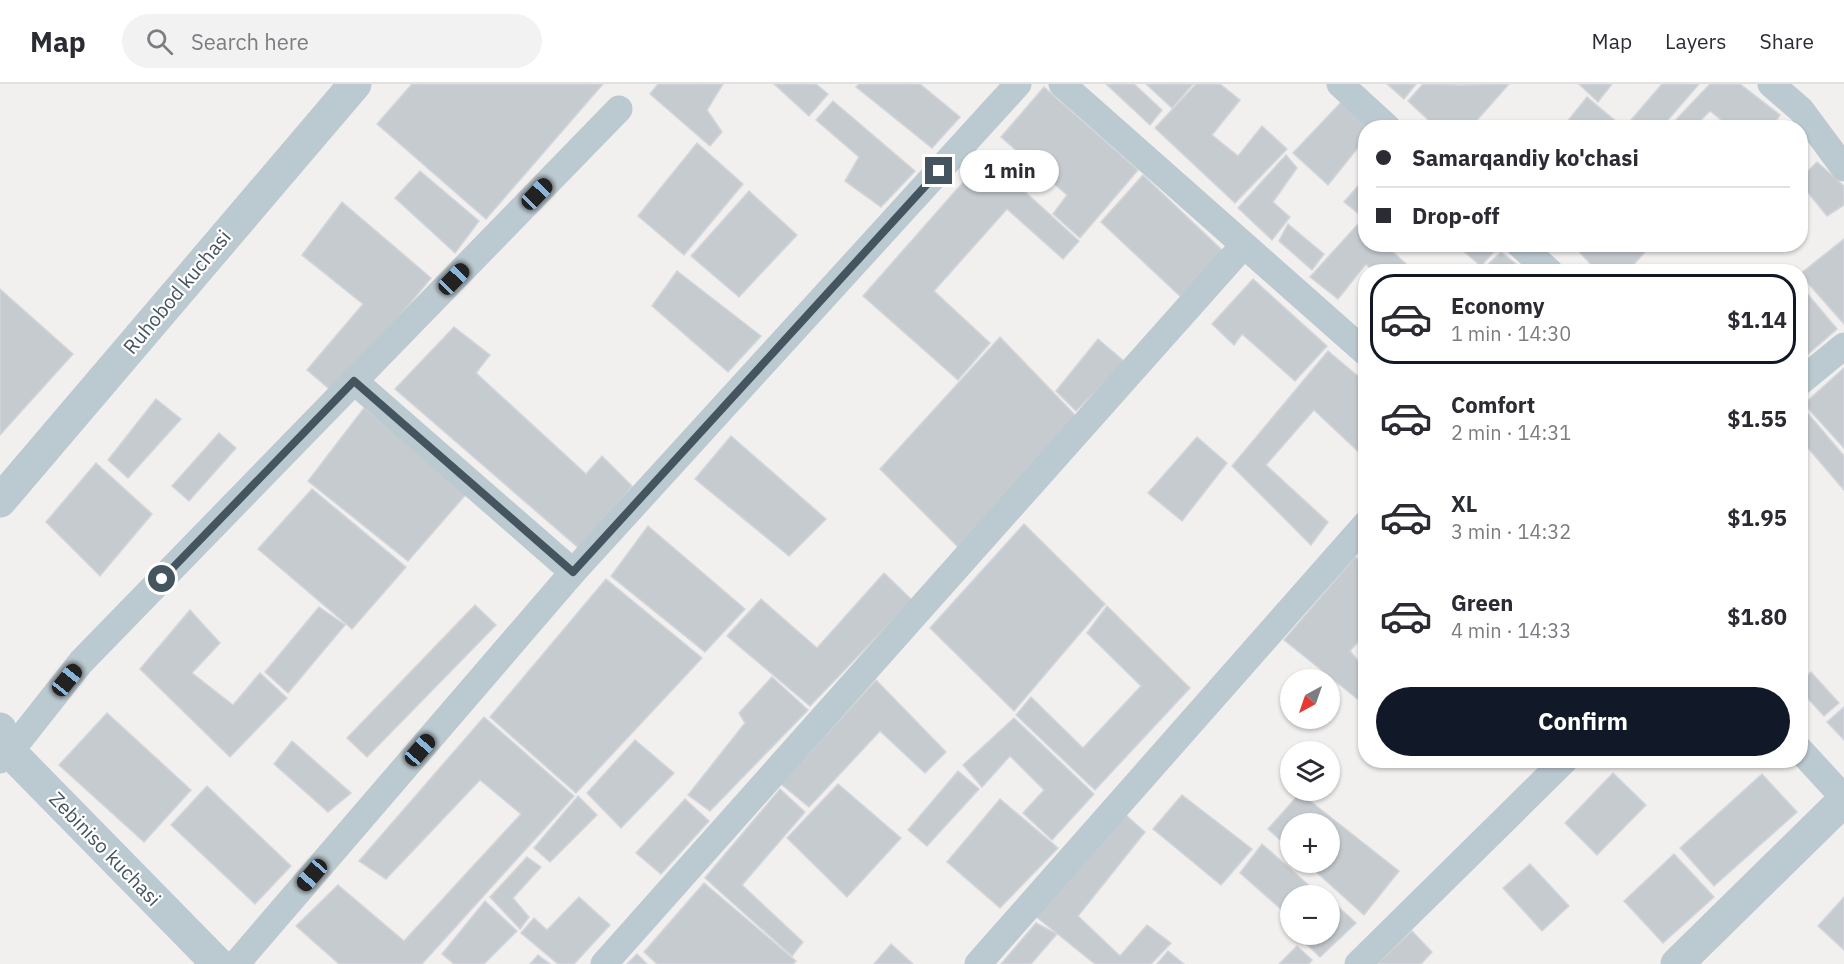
<!DOCTYPE html>
<html lang="en">
<head>
<meta charset="utf-8">
<style>
	body { margin:0; font-family:"IBM Plex Sans",sans-serif; background:#f2f2f3; color:#2b2b33; height:100vh; display:flex; flex-direction:column; font-size:22px; white-space:nowrap }
	* { box-sizing:border-box; margin:0 }
	p { font-size:20px; color:#7c7c81 }
	.icon { flex:none; width:33px; height:33px; fill:none; stroke:currentColor; stroke-width:2; stroke-linecap:round; stroke-linejoin:round }
	.map { position:relative; flex:1; overflow:hidden }
	.side { position:absolute; left:1358px; top:180px; width:450px; height:504px; display:flex; flex-direction:column; background:#fff; border-radius:24px; box-shadow:0 2px 4px #0004 }
	.side>* { flex:none }
	.hud { position:absolute; left:1358px; top:36px; width:450px; height:132px; border-radius:24px; box-shadow:0 2px 4px #0004; display:grid; align-content:center; height:132px; padding:0 18px; background:#fff }
	.needle { width:39px; rotate:220deg }
	.fabs { position:absolute; left:1280px; top:585px; display:grid; gap:12px }
	.fabs a { display:grid; place-items:center; width:60px; height:60px; border-radius:50%; background:#fff; box-shadow:0 2px 4px #0004; font-size:30px }
	.end { position:absolute; width:27px; height:27px; margin:-14px; border:8px solid #45555f; background:#fff; box-shadow:0 0 0 3px #fff }
	.from { border-radius:50% }
	.bubble { position:absolute; height:42px; border-radius:21px; background:#fff; box-shadow:0 2px 4px #0004; font-size:20px; font-weight:700; line-height:42px; text-align:center }
	.car { position:absolute; width:18px; height:36px; margin:-18px -9px; border-radius:8px; box-shadow:0 0 4px 2px #0007; background:linear-gradient(#222 24%,#8ab4d8 0 40%,#222 0 76%,#8ab4d8 0 86%,#222 0) }
	.hud b { display:flex; align-items:center; gap:21px; height:57px; font-size:22px }
	.hud b+b { border-top:2px solid #e1e1e2 }
	.hud i { width:15px; height:15px; background:#2b2b33 }
	ul { padding:10px 0 0; list-style:none }
	li { display:flex; align-items:center; gap:18px; height:90px; margin:0 12px 9px; padding:0 6px; border:3px solid transparent; border-radius:24px }
	li div { flex:1 }
	li b { display:block; font-size:22px }
	li em { font-style:normal; font-weight:700 }
	li.active { border-color:#111827 }
	li>.icon { width:54px; height:54px; stroke-width:1.5 }
	.primary-button { display:flex; gap:12px; margin-top:auto; padding:12px 18px }
	.primary-button a { flex:1; height:69px; border-radius:36px; background:#111827; color:#fff; font-size:24px; font-weight:700; line-height:69px; text-align:center }
	header { display:flex; align-items:center; gap:36px; box-sizing:border-box; height:84px; padding:0 30px; background:#fff; border-bottom:2px solid #e1e1e2 }
	header strong { font-size:28px }
	nav { display:flex; gap:33px; margin-inline-start:auto; font-size:21px }
	.search { width:420px; height:54px; background:#f2f2f3; display:flex; align-items:center; gap:15px; box-sizing:border-box; padding:0 21px; border-radius:33px; color:#7c7c81; font-size:22px }
	.map>svg:first-child { display:block }
</style>
</head>
<body>
<header>
<strong>Map</strong>
<div class="search"><svg class="icon" aria-label="search" viewBox="0 0 24 24"><circle cx="10" cy="10" r="6"/><path d="M15 15l6 6"/></svg>Search here</div>
<nav><a>Map</a><a>Layers</a><a>Share</a></nav>
</header>
<div class="map">
<svg width="1844" height="880" viewBox="0 0 1844 880">
	<rect width="100%" height="100%" fill="#f2efef"/>
	<!-- building -->
	<g fill="#c6cbd0" stroke="#d2d6db" stroke-width="1.5">
		<polygon points="412,0 603,0 486,135 377,40"/>
		<polygon points="658,0 723,0 707,26 722,48 710,62 650,10"/>
		<polygon points="774,0 816,0 828,10 809,32"/>
		<polygon points="859,0 920,0 960,33 932,64 856,3"/>
		<polygon points="1106,0 1134,0 1162,26 1150,41"/>
		<polygon points="1146,0 1193,0 1172,24"/>
		<polygon points="1196,0 1220,0 1240,16 1212,51 1238,72 1262,42 1287,65 1235,119 1155,44"/>
		<polygon points="1387,0 1416,0 1404,15"/>
		<polygon points="1423,0 1461,1 1509,0 1470,44 1437,44 1408,17"/>
		<polygon points="1579,0 1612,0 1598,18"/>
		<polygon points="1662,0 1699,0 1661,44 1639,44 1631,36"/>
		<polygon points="1710,0 1740,0 1780,31 1771,44 1731,44 1710,27 1693,44 1668,44"/>
		<polygon points="1044,3 1138,86 1080,154 1053,130 1067,111 1001,53"/>
		<polygon points="1346,13 1374,44 1365,44 1365,55 1328,101 1293,69"/>
		<polygon points="1587,13 1624,44 1562,44"/>
		<polygon points="833,17 915,87 881,123 845,97 859,73 816,36"/>
		<polygon points="697,59 743,100 684,171 638,132"/>
		<polygon points="1286,71 1297,84 1273,118 1290,133 1272,156 1238,124"/>
		<polygon points="986,72 1079,157 1063,175 1007,125 934,207 990,259 958,296 863,212"/>
		<polygon points="1817,78 1844,102 1844,121 1827,132 1800,99 1800,95"/>
		<polygon points="420,87 479,137 455,169 395,114"/>
		<polygon points="1143,91 1223,167 1182,214 1101,138"/>
		<polygon points="1365,94 1365,135 1344,118"/>
		<polygon points="749,107 797,151 739,213 691,172"/>
		<polygon points="342,118 431,194 335,310 307,286 363,220 302,171"/>
		<polygon points="1359,139 1365,144 1365,160 1384,160 1415,188 1374,188 1366,180 1338,215 1310,193"/>
		<polygon points="1288,140 1324,170 1312,186 1279,157"/>
		<polygon points="1844,155 1844,240 1800,190"/>
		<polygon points="1455,160 1501,160 1481,182"/>
		<polygon points="1572,160 1652,160 1627,188 1598,188"/>
		<polygon points="1501,168 1526,188 1480,188"/>
		<polygon points="677,187 761,252 728,288 652,222"/>
		<polygon points="1253,195 1327,262 1295,297 1242,250 1234,261 1212,240"/>
		<polygon points="1800,201 1837,245 1800,277"/>
		<polygon points="0,205 73,270 0,351"/>
		<polygon points="454,243 490,271 476,289 586,390 602,372 632,402 582,467 395,305"/>
		<polygon points="1000,253 1076,332 958,463 880,385"/>
		<polygon points="1098,255 1125,278 1076,327 1056,307"/>
		<polygon points="1328,267 1365,298 1365,374 1314,326 1266,381 1328,438 1311,461 1232,382"/>
		<polygon points="1844,284 1844,364 1804,320"/>
		<polygon points="156,315 181,335 128,394 108,376"/>
		<polygon points="364,324 468,408 408,477 308,397"/>
		<polygon points="1805,326 1844,372 1844,406 1808,364 1800,370 1800,330"/>
		<polygon points="219,349 236,364 189,417 172,402"/>
		<polygon points="731,352 826,435 789,472 695,395"/>
		<polygon points="1197,353 1227,379 1182,437 1148,409"/>
		<polygon points="96,379 152,430 100,492 46,438"/>
		<polygon points="312,405 406,483 352,545 258,465"/>
		<polygon points="1024,440 1105,520 1014,627 930,544"/>
		<polygon points="648,442 745,525 705,568 611,492"/>
		<polygon points="1355,473 1365,481 1365,550 1350,567 1365,585 1365,621 1284,556"/>
		<polygon points="884,489 912,516 810,622 727,552 761,515 817,564"/>
		<polygon points="606,495 702,574 576,709 490,633"/>
		<polygon points="475,521 496,541 367,673 347,654"/>
		<polygon points="1107,522 1190,604 1095,706 1016,631 1031,613 1083,664 1141,602 1087,549"/>
		<polygon points="319,523 345,541 288,609 265,588"/>
		<polygon points="190,526 220,559 192,589 233,621 260,589 287,614 230,673 140,585"/>
		<polygon points="1811,588 1839,619 1824,632 1800,606 1800,598"/>
		<polygon points="772,593 808,626 710,727 688,711 745,639 739,629"/>
		<polygon points="876,596 946,668 925,689 880,647 809,723 781,700"/>
		<polygon points="1844,623 1844,656 1827,638"/>
		<polygon points="107,629 191,706 144,758 59,681"/>
		<polygon points="484,633 574,712 422,880 339,880 296,842 338,801 404,857 521,730 480,696 386,795 359,777"/>
		<polygon points="1014,634 1094,710 1052,756 1023,729 1044,706 1010,672 982,703 963,681"/>
		<polygon points="635,656 674,689 621,744 587,709"/>
		<polygon points="292,657 351,709 328,728 274,680"/>
		<polygon points="958,687 979,705 927,762 908,746"/>
		<polygon points="1613,689 1646,721 1597,771 1565,739"/>
		<polygon points="1762,690 1797,728 1714,802 1680,764"/>
		<polygon points="838,700 901,754 847,813 787,754"/>
		<polygon points="207,702 291,782 255,820 171,741"/>
		<polygon points="780,705 805,728 742,801 803,858 792,872 705,794"/>
		<polygon points="1300,709 1399,787 1364,831 1305,778 1329,778 1329,740 1290,740 1290,765 1268,745"/>
		<polygon points="1182,711 1252,765 1221,801 1153,745"/>
		<polygon points="578,712 597,731 550,778 534,764"/>
		<polygon points="685,715 709,737 661,790 636,769"/>
		<polygon points="1000,715 1058,764 1000,824 947,778"/>
		<polygon points="1119,725 1145,748 1078,832 1120,872 1147,841 1171,859 1151,880 1095,880 1034,831"/>
		<polygon points="1262,760 1321,812 1290,812 1290,833 1240,789"/>
		<polygon points="1674,770 1714,813 1663,859 1624,817"/>
		<polygon points="527,773 541,783 513,814 529,833 520,845 490,813"/>
		<polygon points="1530,780 1569,822 1542,847 1503,804"/>
		<polygon points="704,799 796,877 793,880 657,880 644,868"/>
		<polygon points="579,813 610,841 574,880 558,880 521,849 534,834 547,846"/>
		<polygon points="1844,813 1844,866 1818,842"/>
		<polygon points="485,817 517,847 484,880 454,880 442,870"/>
		<polygon points="1333,818 1356,839 1320,873 1298,852 1300,850 1329,850 1329,822"/>
		<polygon points="1036,839 1057,850 1031,880 1001,880"/>
		<polygon points="1412,847 1432,868 1421,880 1377,880"/>
		<polygon points="891,860 913,880 874,880"/>
		<polygon points="1297,862 1312,876 1309,880 1279,880"/>
		<polygon points="1168,867 1184,880 1157,880"/>
		<polygon points="637,870 647,880 627,880"/>
		<polygon points="538,871 550,880 530,880"/>
	</g>
	<g fill="none" stroke-linecap="round" stroke-linejoin="round">
		<!-- minor -->
		<g stroke="#bbc9d0" stroke-width="27">
			<polyline points="1062,0 1365,268"/>
			<polyline points="1340,0 1388,44"/>
			<polyline points="1771,0 1801,26 1844,84"/>
			<polyline points="1519,160 1550,188"/>
			<polyline points="354,297 573,488"/>
			<polyline points="1800,298 1844,262"/>
			<polyline points="1800,666 1844,714"/>
			<polyline points="0,676 10,668 81,578 619,25"/>
			<polyline points="236,880 573,488 1018,0"/>
			<polyline points="604,880 1243,162"/>
			<polyline points="978,880 1365,441"/>
			<polyline points="1358,880 1565,676"/>
		</g>
		<!-- tertiary -->
		<g stroke="#bbc9d0" stroke-width="33">
			<polyline points="0,417 355,0"/>
			<polyline points="0,645 10,668 218,880"/>
			<polyline points="1677,880 1844,716"/>
		</g>
	</g>
	<g fill="none" stroke-linecap="round" stroke-linejoin="round">
		<!-- route -->
		<polyline stroke="#45555f" stroke-width="8" points="162,495 354,297 573,488 939,87"/>
	</g>
	<g text-anchor="middle" stroke-width="4.5" stroke-linejoin="round" paint-order="stroke">
		<!-- street labels -->
		<g font-size="20" fill="#45555f" stroke="#fff">
			<text transform="translate(177 208) rotate(-50)" y="7">Ruhobod kuchasi</text>
			<text transform="translate(105 765) rotate(46)" y="7">Zebiniso kuchasi</text>
		</g>
	</g>
</svg>
<div class="fabs">
<a><svg class="needle" viewBox="-14 -14 28 28"><path d="M0-13l5 13h-10z" fill="#e53935"/><path d="M0 13l5-13h-10z" fill="#7c7c81"/></svg></a>
<a><svg class="icon" aria-label="layers" viewBox="0 0 24 24"><path d="M12 4l9 5-9 5-9-5zM3 14l9 5 9-5"/></svg></a>
<a>+</a>
<a>−</a>
</div>
<i class="end from" style="left:162px;top:495px"></i>
<i class="end" style="left:939px;top:87px"></i>
<div class="bubble" style="left:960px;top:66px;width:99px">1 min</div>
<i class="car" style="left:537px;top:110px;rotate:44deg"></i>
<i class="car" style="left:454px;top:195px;rotate:44deg"></i>
<i class="car" style="left:67px;top:596px;rotate:39deg"></i>
<i class="car" style="left:420px;top:666px;rotate:41deg"></i>
<i class="car" style="left:312px;top:791px;rotate:221deg"></i>
<div class="hud">
<b><i class="from"></i>Samarqandiy ko'chasi</b>
<b><i></i>Drop-off</b>
</div>
<section class="side">
<ul>
<li class="active"><svg class="icon" aria-label="car" viewBox="0 0 24 24"><path d="M5 17H2v-5l4-1 3-4h7l3 4 3 1v5h-3M9 17h6M6 11h13"/><circle cx="7" cy="17" r="2"/><circle cx="17" cy="17" r="2"/></svg><div><b>Economy</b><p>1 min · 14:30</p></div><em>$1.14</em></li>
<li><svg class="icon" aria-label="car" viewBox="0 0 24 24"><path d="M5 17H2v-5l4-1 3-4h7l3 4 3 1v5h-3M9 17h6M6 11h13"/><circle cx="7" cy="17" r="2"/><circle cx="17" cy="17" r="2"/></svg><div><b>Comfort</b><p>2 min · 14:31</p></div><em>$1.55</em></li>
<li><svg class="icon" aria-label="car" viewBox="0 0 24 24"><path d="M5 17H2v-5l4-1 3-4h7l3 4 3 1v5h-3M9 17h6M6 11h13"/><circle cx="7" cy="17" r="2"/><circle cx="17" cy="17" r="2"/></svg><div><b>XL</b><p>3 min · 14:32</p></div><em>$1.95</em></li>
<li><svg class="icon" aria-label="car" viewBox="0 0 24 24"><path d="M5 17H2v-5l4-1 3-4h7l3 4 3 1v5h-3M9 17h6M6 11h13"/><circle cx="7" cy="17" r="2"/><circle cx="17" cy="17" r="2"/></svg><div><b>Green</b><p>4 min · 14:33</p></div><em>$1.80</em></li>
</ul>
<div class="primary-button"><a>Confirm</a></div>
</section>
</div>
</body>
</html>
